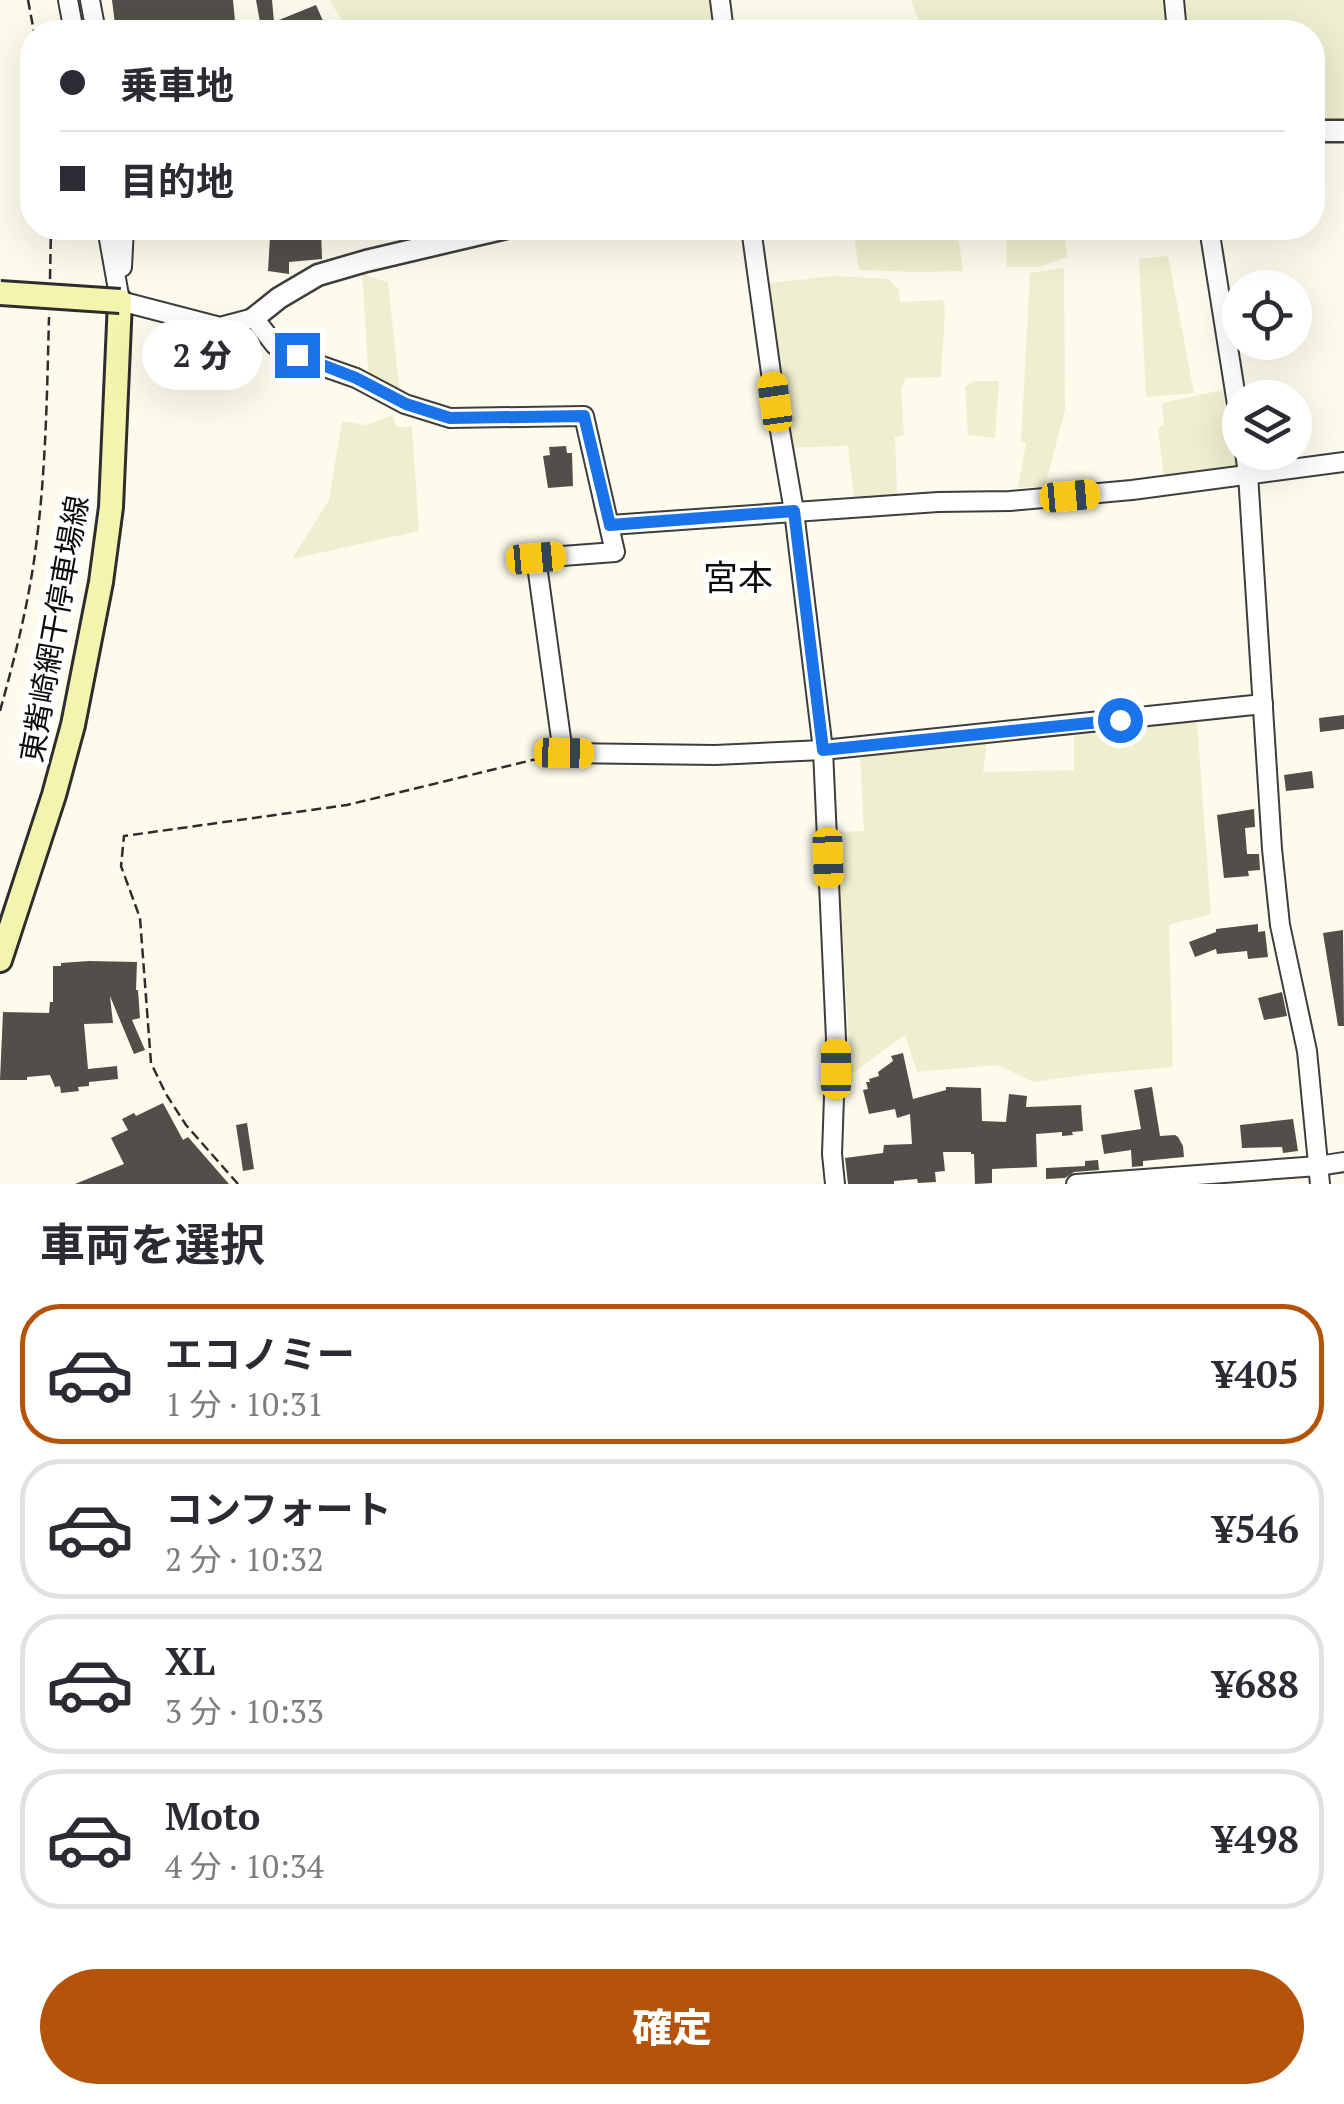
<!DOCTYPE html>
<html lang="ja">
<head>
<meta charset="utf-8">
<style>
	body { margin:0; font-family:"PT Serif","Noto Sans JP",serif; background:#f2f2f3; color:#2b2b33; height:100vh; display:flex; flex-direction:column; font-size:38px; white-space:nowrap }
	* { box-sizing:border-box; margin:0 }
	p { font-size:32px; color:#7c7c81 }
	.icon { flex:none; width:55px; height:55px; fill:none; stroke:currentColor; stroke-width:2; stroke-linecap:round; stroke-linejoin:round }
	.map { position:relative; height:1184px; overflow:hidden }
	.details { display:flex; flex-direction:column; background:#fff; flex:1 }
	.details>* { flex:none }
	.guide { position:absolute; left:20px; top:20px; width:1305px; height:220px; border-radius:40px; box-shadow:0 10px 40px #0002; display:grid; align-content:center; height:220px; padding:0 40px; background:#fff }
	.fabs { position:absolute; left:1222px; top:270px; display:grid; gap:20px }
	.fabs a { display:grid; place-items:center; width:90px; height:90px; border-radius:50%; background:#fff; box-shadow:0 10px 40px #0002; font-size:50px }
	.end { position:absolute; width:45px; height:45px; margin:-22px; border:12px solid #1a73e8; background:#fff; box-shadow:0 0 0 5px #fff }
	.from { border-radius:50% }
	.bubble { position:absolute; height:70px; border-radius:35px; background:#fff; box-shadow:0 10px 40px #0002; font-size:32px; font-weight:800; line-height:70px; text-align:center }
	.car { position:absolute; width:30px; height:60px; margin:-30px -15px; border-radius:12px; box-shadow:0 0 8px 2px #0007; background:linear-gradient(#f5c518 24%,#345 0 40%,#f5c518 0 76%,#345 0 86%,#f5c518 0) }
	.guide b { display:flex; align-items:center; gap:35px; height:95px; font-size:38px }
	.guide b+b { border-top:2px solid #e1e1e2 }
	.guide i { width:25px; height:25px; background:#2b2b33 }
	ul { padding:0; list-style:none }
	li { display:flex; align-items:center; gap:30px; height:140px; margin:0 20px 15px; padding:0 20px; border:5px solid #e1e1e2; border-radius:40px }
	li div { flex:1 }
	li b { display:block; font-size:38px }
	li em { font-style:normal; font-weight:800 }
	li.active { border-color:#b45309 }
	li>.icon { width:90px; height:90px; stroke-width:1.5 }
	h2 { padding:0 40px; font-size:45px; line-height:120px }
	.cta { display:flex; gap:20px; margin-top:auto; padding:20px 40px }
	.cta a { flex:1; height:115px; border-radius:60px; background:#b45309; color:#fff; font-size:40px; font-weight:800; line-height:115px; text-align:center }
	.map>svg:first-child { display:block }
</style>
</head>
<body>
<div class="map">
<svg width="1344" height="1184" viewBox="0 0 1344 1184">
	<rect width="100%" height="100%" fill="#fdfcec"/>
	<!-- farmland -->
	<g fill="#eeefcf">
		<polygon points="329,0 712,0 716,32 350,32"/>
		<polygon points="911,0 1168,0 1171,32 923,32"/>
		<polygon points="1178,0 1344,0 1344,121 1313,121 1312,32 1181,32"/>
		<polygon points="853,228 957,228 963,271 918,272 859,270"/>
		<polygon points="1006,228 1064,228 1067,257 1039,267 1007,267"/>
		<polygon points="1168,256 1194,393 1146,397 1139,259"/>
		<polygon points="1064,268 1065,410 1045,486 1018,488 1026,443 1021,442 1030,273"/>
		<polygon points="362,272 370,277 388,282 400,394 369,382"/>
		<polygon points="835,276 889,279 899,290 900,302 943,300 945,312 941,377 906,378 901,388 904,435 895,437 897,495 854,497 848,446 782,448 762,284"/>
		<polygon points="973,381 999,381 995,438 968,435 965,387"/>
		<polygon points="1226,389 1238,466 1234,470 1164,478 1158,428 1164,425 1162,403"/>
		<polygon points="393,415 396,427 412,427 419,531 292,559 329,500 342,421 366,425"/>
		<polygon points="1197,721 1211,914 1169,925 1173,1067 1090,1074 1034,1082 997,1065 917,1072 905,1035 851,1074 836,832 864,831 860,753 987,741 983,772 1074,770 1074,736"/>
	</g>
	<!-- building -->
	<g fill="#524e49">
		<polygon points="112,0 233,0 236,32 116,32"/>
		<polygon points="256,0 272,0 274,22 316,5 328,32 251,32 261,28"/>
		<polygon points="307,228 321,228 322,259 289,262 289,274 268,271 270,237 307,239"/>
		<polygon points="566,446 567,453 572,453 573,486 548,488 543,456 550,455 549,447"/>
		<polygon points="1344,715 1344,729 1320,732 1319,718"/>
		<polygon points="1312,771 1314,788 1286,791 1284,775"/>
		<polygon points="1254,809 1255,827 1245,828 1247,854 1259,854 1260,870 1248,871 1249,876 1224,878 1217,815"/>
		<polygon points="1258,924 1258,932 1265,931 1268,957 1248,959 1247,951 1217,954 1216,949 1195,957 1189,942 1216,932 1216,929"/>
		<polygon points="1343,930 1344,1026 1338,1026 1323,933"/>
		<polygon points="89,961 137,962 136,990 138,990 140,1018 132,1020 145,1050 134,1054 110,996 113,1023 84,1024 88,1069 117,1066 118,1079 89,1082 89,1086 78,1087 79,1091 61,1093 60,1086 55,1087 50,1075 27,1077 27,1080 0,1080 3,1012 49,1013 50,1002 53,1002 53,966 61,966 61,963"/>
		<polygon points="1282,992 1287,1016 1264,1020 1258,998"/>
		<polygon points="903,1053 913,1099 946,1090 946,1087 981,1088 982,1121 1006,1122 1009,1094 1027,1096 1026,1107 1081,1105 1083,1131 1072,1132 1073,1135 1062,1136 1062,1132 1036,1134 1037,1167 992,1169 992,1183 975,1184 974,1154 971,1154 971,1152 943,1152 945,1171 935,1172 936,1182 918,1183 917,1179 894,1181 894,1184 848,1184 845,1158 883,1153 884,1145 912,1144 910,1114 897,1118 895,1109 869,1114 863,1090 868,1089 866,1082 870,1082 869,1079 879,1076 878,1072 893,1061 891,1056"/>
		<polygon points="1152,1087 1160,1136 1175,1135 1178,1137 1183,1146 1184,1157 1143,1161 1143,1166 1132,1167 1131,1150 1104,1154 1101,1135 1141,1129 1134,1090"/>
		<polygon points="163,1103 183,1140 188,1137 229,1184 75,1184 124,1164 111,1138 128,1130 122,1119 134,1113 136,1116"/>
		<polygon points="1293,1119 1298,1151 1283,1153 1282,1147 1242,1148 1240,1125"/>
		<polygon points="247,1123 254,1169 243,1171 236,1125"/>
		<polygon points="1098,1160 1099,1170 1074,1172 1065,1178 1046,1179 1046,1168 1085,1166 1085,1161"/>
	</g>
	<g fill="none" stroke-linecap="round" stroke-linejoin="round">
		<!-- minor casing -->
		<g stroke="#3e3e3e" stroke-width="22">
			<g id="minor">
				<polyline points="68,0 74,32"/>
				<polyline points="90,0 96,32"/>
				<polyline points="720,0 724,32"/>
				<polyline points="1174,0 1177,32"/>
				<polyline points="107,228 120,301"/>
				<polyline points="751,228 775,402 794,511 823,750 836,1039 832,1154 835,1184"/>
				<polyline points="1209,228 1240,423"/>
				<polyline points="122,267 124,228"/>
				<polyline points="120,301 220,327 254,318 275,345 319,365 356,378 405,404 450,418 584,416 615,552 536,558 563,753 715,755 823,750 1263,704"/>
				<polyline points="1245,452 1248,474 1272,849 1280,925 1307,1051 1320,1184"/>
				<polyline points="610,525 938,502 1010,501 1132,490 1344,462"/>
				<polyline points="1076,1184 1318,1166 1344,1162"/>
			</g>
		</g>
		<!-- tertiary casing -->
		<g stroke="#3e3e3e" stroke-width="25">
			<g id="tertiary">
				<polyline points="1312,131 1344,131"/>
				<polyline points="254,318 279,298 318,275 366,261 506,228"/>
			</g>
		</g>
		<!-- secondary casing -->
		<g stroke="#2d2d2d" stroke-width="28">
			<polyline id="secondary" points="0,960 54,795 73,725 101,582 111,507 120,301"/>
		</g>
		<!-- path -->
		<g stroke="#2d2d2d" stroke-width="2.5" stroke-dasharray="10 5" stroke-linecap="butt">
			<polyline points="28,0 34,32"/>
			<polyline points="50,279 51,228"/>
			<path d="M0,711C15,657 29,602 36,546C46,470 47,393 49,317"/>
			<polyline points="238,1184 186,1125 166,1094 151,1063 140,918 121,866 124,836 347,805 549,756"/>
		</g>
		<!-- minor -->
		<use href="#minor" stroke="#fff" stroke-width="18"/>
		<!-- tertiary -->
		<use href="#tertiary" stroke="#fff" stroke-width="20"/>
		<!-- secondary -->
		<use href="#secondary" stroke="#f3f5af" stroke-width="22"/>
		<!-- secondary-bridge casing -->
		<g stroke="#2d2d2d" stroke-width="28" stroke-linecap="butt">
			<polyline id="secondary-bridge" points="0,293 120,301"/>
		</g>
		<!-- secondary-bridge -->
		<use href="#secondary-bridge" stroke="#f3f5af" stroke-width="22"/>
	</g>
	<g fill="none" stroke-linecap="round" stroke-linejoin="round">
		<!-- route -->
		<polyline stroke="#1a73e8" stroke-width="12" points="297,355 356,378 406,404 450,418 584,416 610,525 794,511 823,750 1120,720"/>
	</g>
	<g text-anchor="middle" stroke-width="10" stroke-linejoin="round" paint-order="stroke">
		<!-- street labels -->
		<g font-size="30" fill="#0b0b0b" stroke="#fff">
			<text transform="translate(55 629) rotate(-80)" y="10">東觜崎網干停車場線</text>
		</g>
		<!-- quarter labels -->
		<g font-size="35" fill="#0b0b0b" stroke="#fff">
			<text x="738" y="590">宮本</text>
		</g>
	</g>
</svg>
<div class="fabs">
<a><svg class="icon" aria-label="locate" viewBox="0 0 24 24"><circle cx="12" cy="12" r="6"/><path d="M12 2v4M12 18v4M2 12h4M18 12h4"/></svg></a>
<a><svg class="icon" aria-label="layers" viewBox="0 0 24 24"><path d="M12 4l9 5-9 5-9-5zM3 14l9 5 9-5"/></svg></a>
</div>
<i class="end from" style="left:1120px;top:720px"></i>
<i class="end" style="left:297px;top:355px"></i>
<div class="bubble" style="left:142px;top:320px;width:120px">2 分</div>
<i class="car" style="left:775px;top:402px;rotate:352deg"></i>
<i class="car" style="left:1070px;top:496px;rotate:85deg"></i>
<i class="car" style="left:536px;top:558px;rotate:85deg"></i>
<i class="car" style="left:564px;top:753px;rotate:91deg"></i>
<i class="car" style="left:828px;top:858px;rotate:178deg"></i>
<i class="car" style="left:836px;top:1069px;rotate:0deg"></i>
<div class="guide">
<b><i class="from"></i>乗車地</b>
<b><i></i>目的地</b>
</div>
</div>
<section class="details">
<h2>車両を選択</h2>
<ul>
<li class="active"><svg class="icon" aria-label="car" viewBox="0 0 24 24"><path d="M5 17H2v-5l4-1 3-4h7l3 4 3 1v5h-3M9 17h6M6 11h13"/><circle cx="7" cy="17" r="2"/><circle cx="17" cy="17" r="2"/></svg><div><b>エコノミー</b><p>1 分 · 10:31</p></div><em>¥405</em></li>
<li><svg class="icon" aria-label="car" viewBox="0 0 24 24"><path d="M5 17H2v-5l4-1 3-4h7l3 4 3 1v5h-3M9 17h6M6 11h13"/><circle cx="7" cy="17" r="2"/><circle cx="17" cy="17" r="2"/></svg><div><b>コンフォート</b><p>2 分 · 10:32</p></div><em>¥546</em></li>
<li><svg class="icon" aria-label="car" viewBox="0 0 24 24"><path d="M5 17H2v-5l4-1 3-4h7l3 4 3 1v5h-3M9 17h6M6 11h13"/><circle cx="7" cy="17" r="2"/><circle cx="17" cy="17" r="2"/></svg><div><b>XL</b><p>3 分 · 10:33</p></div><em>¥688</em></li>
<li><svg class="icon" aria-label="car" viewBox="0 0 24 24"><path d="M5 17H2v-5l4-1 3-4h7l3 4 3 1v5h-3M9 17h6M6 11h13"/><circle cx="7" cy="17" r="2"/><circle cx="17" cy="17" r="2"/></svg><div><b>Moto</b><p>4 分 · 10:34</p></div><em>¥498</em></li>
</ul>
<div class="cta"><a>確定</a></div>
</section>
</body>
</html>
